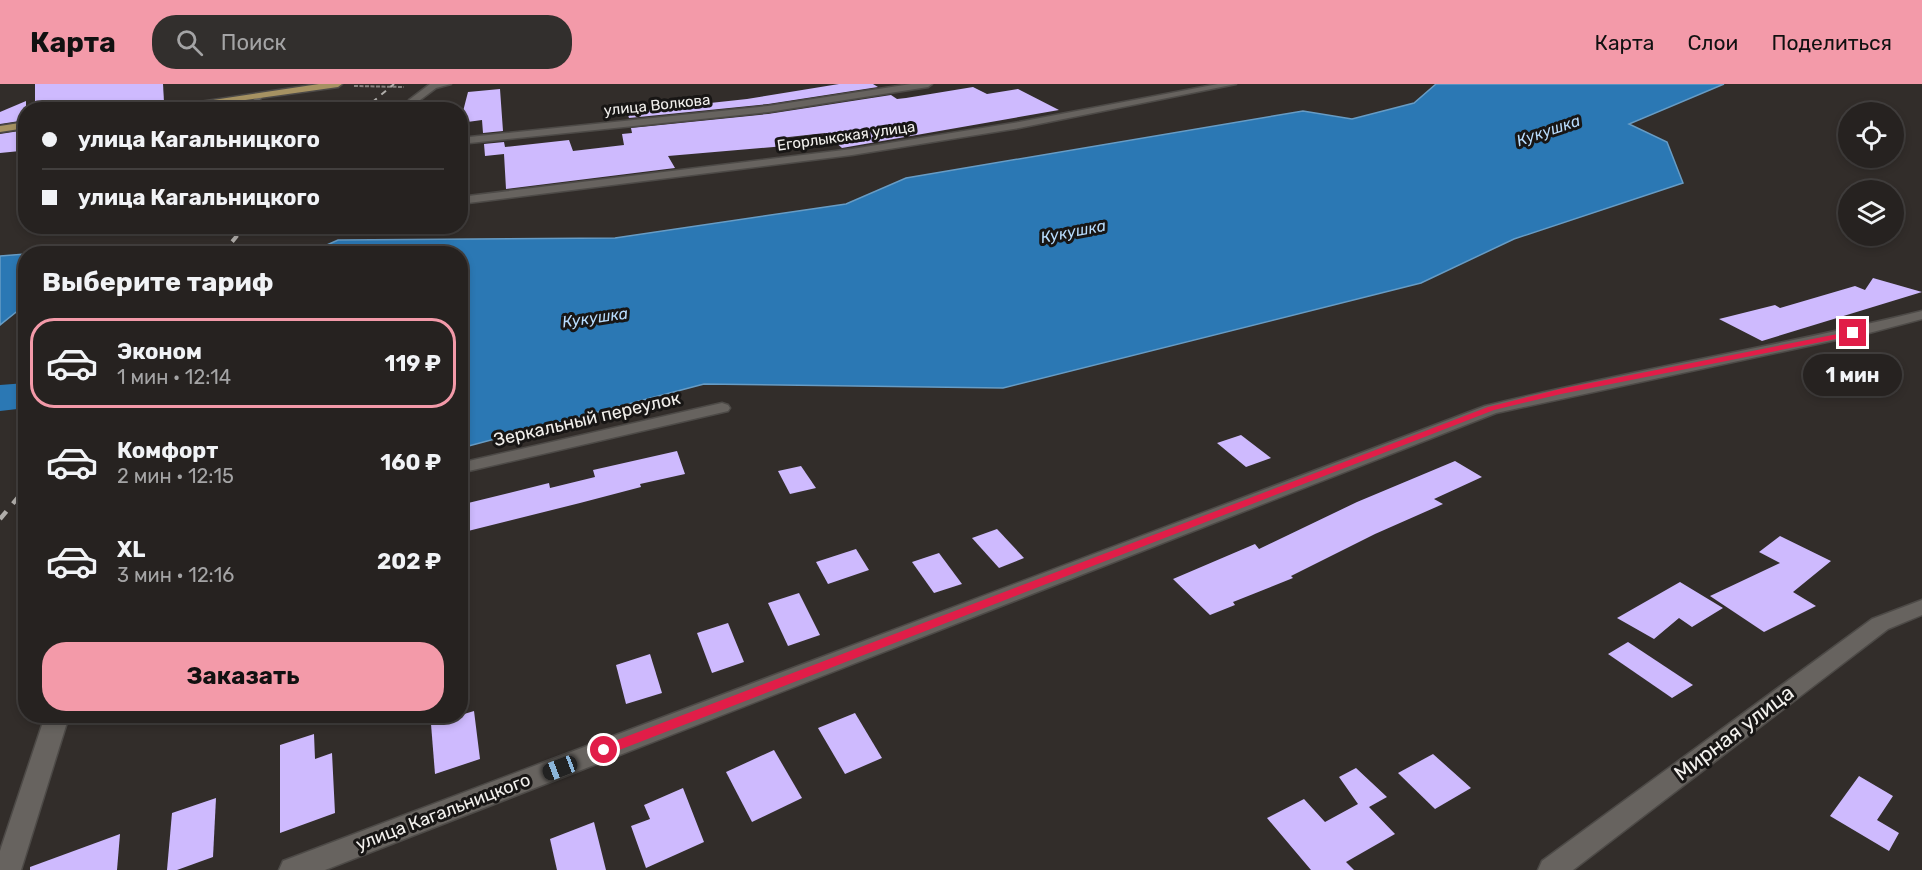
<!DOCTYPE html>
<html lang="ru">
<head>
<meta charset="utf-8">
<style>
	body { margin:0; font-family:Rubik,sans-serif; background:#322f2d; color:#f1f3f6; height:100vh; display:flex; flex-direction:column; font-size:22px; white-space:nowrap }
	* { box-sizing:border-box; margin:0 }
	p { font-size:20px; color:#a4a4a5 }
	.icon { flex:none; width:33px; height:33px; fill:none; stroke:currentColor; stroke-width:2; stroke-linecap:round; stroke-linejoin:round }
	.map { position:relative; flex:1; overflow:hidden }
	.details { position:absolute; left:18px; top:162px; width:450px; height:477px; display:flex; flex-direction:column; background:#262220; border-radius:24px; box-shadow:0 3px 9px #0003,0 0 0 2px #423f3e }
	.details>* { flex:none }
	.guide { position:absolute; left:18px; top:18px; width:450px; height:132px; border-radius:24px; box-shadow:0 3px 9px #0003,0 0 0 2px #423f3e; display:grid; align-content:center; height:132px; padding:0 24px; background:#262220 }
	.buttons { position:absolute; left:1838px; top:18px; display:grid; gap:12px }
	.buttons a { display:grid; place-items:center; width:66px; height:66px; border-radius:50%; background:#262220; box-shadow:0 3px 9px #0003,0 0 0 2px #423f3e; font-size:30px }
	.end { position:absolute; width:27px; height:27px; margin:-14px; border:8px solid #e11d48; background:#fff; box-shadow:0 0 0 3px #fff }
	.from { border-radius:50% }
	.bubble { position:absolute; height:42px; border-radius:21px; background:#262220; box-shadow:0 3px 9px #0003,0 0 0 2px #423f3e; font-size:20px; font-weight:700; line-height:42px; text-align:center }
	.car { position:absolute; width:18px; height:36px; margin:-18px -9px; border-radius:8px; box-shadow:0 0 4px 2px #0007; background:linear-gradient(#222 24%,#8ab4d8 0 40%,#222 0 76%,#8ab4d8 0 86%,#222 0) }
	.guide b { display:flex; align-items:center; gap:21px; height:57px; font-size:22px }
	.guide b+b { border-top:2px solid #423f3e }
	.guide i { width:15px; height:15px; background:#f1f3f6 }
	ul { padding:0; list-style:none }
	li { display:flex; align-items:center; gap:18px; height:90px; margin:0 12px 9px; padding:0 12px; border:3px solid transparent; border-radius:24px }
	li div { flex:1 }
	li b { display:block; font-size:22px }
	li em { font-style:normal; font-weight:700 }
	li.current { border-color:#f39aa9 }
	li>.icon { width:54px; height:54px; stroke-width:1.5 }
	h2 { padding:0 24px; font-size:27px; line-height:72px }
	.cta { display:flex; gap:12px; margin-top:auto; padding:12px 24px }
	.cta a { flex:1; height:69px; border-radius:24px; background:#f39aa9; color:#111; font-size:24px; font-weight:700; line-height:69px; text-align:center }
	header { display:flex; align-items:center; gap:36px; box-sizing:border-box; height:84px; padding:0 30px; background:#f39aa9; color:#111 }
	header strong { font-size:28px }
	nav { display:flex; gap:33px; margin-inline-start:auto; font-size:21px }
	.search { width:420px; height:54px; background:#322f2d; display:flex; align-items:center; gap:15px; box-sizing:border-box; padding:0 21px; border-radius:24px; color:#a4a4a5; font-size:22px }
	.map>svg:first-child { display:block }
</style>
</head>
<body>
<header>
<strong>Карта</strong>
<div class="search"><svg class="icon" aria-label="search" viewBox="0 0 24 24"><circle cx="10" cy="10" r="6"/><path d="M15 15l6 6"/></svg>Поиск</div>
<nav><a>Карта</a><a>Слои</a><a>Поделиться</a></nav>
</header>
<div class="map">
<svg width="1922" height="786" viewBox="0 0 1922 786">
	<rect width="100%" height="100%" fill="#322d2a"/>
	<!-- water -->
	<g fill="#2b78b4" stroke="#679cc5" stroke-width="1.5">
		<polygon points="1436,0 1724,0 1629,40 1667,58 1683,99 1514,155 1421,199 1003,304 704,300 461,364 460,170 319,169 327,161 338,156 615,154 846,120 906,94 1303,27 1352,35 1414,19"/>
		<polygon points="25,170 25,221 0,241 0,172"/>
	</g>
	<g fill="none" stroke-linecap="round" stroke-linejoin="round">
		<!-- river -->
		<polygon fill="#2b78b4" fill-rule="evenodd" points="26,299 26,324 0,327 0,301"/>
	</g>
	<!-- building -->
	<g fill="#cebafe">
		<polygon points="35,0 163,0 164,18 35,23"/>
		<polygon points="839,0 873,0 878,3 768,20 629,34 627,28 747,15"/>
		<polygon points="973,3 987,10 1018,5 1059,26 842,64 825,49 780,54 785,62 668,72 675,84 506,105 504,70 485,72 484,60 504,58 505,63 569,56 573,67 624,61 622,50 632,49 631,44 768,30 891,11 897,15 906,14"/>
		<polygon points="500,5 503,47 483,49 482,36 460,39 468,8"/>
		<polygon points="26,17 26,36 0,40 0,28"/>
		<polygon points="26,46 26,62 20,67 0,69 0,50"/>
		<polygon points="1873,194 1922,208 1762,257 1719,235 1775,221 1780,224 1855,202 1865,206"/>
		<polygon points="1241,351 1271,374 1246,383 1217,359"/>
		<polygon points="677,367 685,390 640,400 641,403 580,419 460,449 460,421 549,399 550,404 595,393 593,386"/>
		<polygon points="1455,377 1482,393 1434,415 1443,420 1375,450 1291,492 1293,494 1233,518 1235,521 1210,531 1173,495 1255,460 1259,465 1357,418"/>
		<polygon points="801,382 816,404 790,410 778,387"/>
		<polygon points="997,445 1024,474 999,484 972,454"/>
		<polygon points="1780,452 1831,477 1793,508 1816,522 1764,548 1710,512 1780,479 1759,468"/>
		<polygon points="856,465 869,486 828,500 816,478"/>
		<polygon points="939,469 962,500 934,509 912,478"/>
		<polygon points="1680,498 1723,524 1692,543 1679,534 1654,555 1617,534"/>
		<polygon points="799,509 820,551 788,562 768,519"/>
		<polygon points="728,539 744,578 712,589 697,549"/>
		<polygon points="1628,558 1693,601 1672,614 1608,570"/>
		<polygon points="650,570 662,609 626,620 616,581"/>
		<polygon points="474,627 480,675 435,690 431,640"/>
		<polygon points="855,629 882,674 845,690 818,644"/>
		<polygon points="314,650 315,675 332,669 335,729 280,749 280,661"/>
		<polygon points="774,666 802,714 752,738 726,688"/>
		<polygon points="1433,670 1471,704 1435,725 1398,689"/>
		<polygon points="1356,684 1387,713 1369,723 1395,750 1346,778 1354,786 1311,786 1267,734 1304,715 1325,738 1358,720 1339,693"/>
		<polygon points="1859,692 1893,712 1877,736 1899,749 1889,767 1830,732"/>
		<polygon points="683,704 704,758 646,784 631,742 650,735 644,721"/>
		<polygon points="216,714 213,773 177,786 167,786 172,729"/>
		<polygon points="594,738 606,786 557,786 550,755"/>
		<polygon points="120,750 117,786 30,786 30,783"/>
	</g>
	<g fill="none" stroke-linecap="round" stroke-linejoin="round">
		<!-- lane casing -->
		<g stroke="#4d4a47" stroke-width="2">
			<polygon id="lane" points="262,9 264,12 249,26 241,26"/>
		</g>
		<!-- street casing -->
		<g stroke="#4d4a47" stroke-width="3">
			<g id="street">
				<polygon points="430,0 451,0 436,4 416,19 415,26 405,26 409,16"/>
				<polygon points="911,0 932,0 928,3 768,28 460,60 460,54 768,22"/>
				<polygon points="1218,0 1236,0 1019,44 852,71 460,120 460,113 852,65 1019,38"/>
				<path d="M1922,227V235L1869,249L1496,329L325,786H279L283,777L1485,322C1630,286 1777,263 1922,227Z"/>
				<polygon points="722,319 728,321 730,324 728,327 460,389 460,379"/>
				<polygon points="1922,516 1922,531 1888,545 1573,786 1538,786 1542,777 1872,535"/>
				<polygon points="45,632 69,632 21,786 0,786 0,767"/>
			</g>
		</g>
		<!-- primary casing -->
		<g stroke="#4d4a47" stroke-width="3">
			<g id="primary">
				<polygon points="319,0 342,0 338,3 175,26 147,26"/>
				<polygon points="26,38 26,44 0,48 0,42"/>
			</g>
		</g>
		<!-- path -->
		<polyline stroke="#86827f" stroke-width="2" stroke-dasharray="4 1.5" stroke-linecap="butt" points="354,2 404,3"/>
		<!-- lane -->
		<use href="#lane" fill="#67635f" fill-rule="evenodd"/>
		<!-- street -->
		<use href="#street" fill="#67635f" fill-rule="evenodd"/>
		<!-- primary -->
		<use href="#primary" fill="#a69262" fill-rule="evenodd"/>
		<!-- rail-far2 -->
		<polyline stroke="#b0adaa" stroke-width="2" stroke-dasharray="6 6" stroke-linecap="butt" points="363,26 394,0"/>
		<!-- rail-far1 -->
		<polyline stroke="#b0adaa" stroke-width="4" stroke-dasharray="8 8" stroke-linecap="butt" points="222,170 245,142"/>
		<!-- rail -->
		<polyline stroke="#b0adaa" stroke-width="4.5" stroke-dasharray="10 10" stroke-linecap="butt" points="0,435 26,404"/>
	</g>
	<!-- route -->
	<polygon fill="#e11d48" points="1853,247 1857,249 1856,251 1561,310 1494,326 609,670 599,670 597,666 599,663 1488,323 1560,305"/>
	<g text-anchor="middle" stroke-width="6" stroke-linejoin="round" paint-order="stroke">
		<!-- far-street labels -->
		<g font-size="15" fill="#f2f0ed" stroke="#181615">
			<text transform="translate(657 21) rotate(-6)" y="5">улица Волкова</text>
			<text transform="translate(846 52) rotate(-8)" y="5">Егорлыкская улица</text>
		</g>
		<!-- far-water labels -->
		<g font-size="16" font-style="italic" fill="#b8dcfd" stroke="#181615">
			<text transform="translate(1548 46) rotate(-19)" y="6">Кукушка</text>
			<text transform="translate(1073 147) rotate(-11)" y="6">Кукушка</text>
			<text transform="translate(595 233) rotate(-8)" y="6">Кукушка</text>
		</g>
		<!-- street labels -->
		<g font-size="18" fill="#f2f0ed" stroke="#181615">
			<text transform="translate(587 335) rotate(-13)" y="6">Зеркальный переулок</text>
			<text transform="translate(443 728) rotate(-21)" y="6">улица Кагальницкого</text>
		</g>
		<!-- near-street labels -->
		<g font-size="21" fill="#f2f0ed" stroke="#181615">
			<text transform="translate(1734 649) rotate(-37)" y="7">Мирная улица</text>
		</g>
	</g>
</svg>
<div class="buttons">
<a><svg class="icon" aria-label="locate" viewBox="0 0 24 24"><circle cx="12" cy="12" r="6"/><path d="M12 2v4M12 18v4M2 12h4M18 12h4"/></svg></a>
<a><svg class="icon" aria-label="layers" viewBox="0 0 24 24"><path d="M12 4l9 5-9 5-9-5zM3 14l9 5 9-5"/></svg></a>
</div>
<i class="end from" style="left:604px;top:666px"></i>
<i class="end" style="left:1853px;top:249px"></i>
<div class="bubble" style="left:1803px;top:270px;width:99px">1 мин</div>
<i class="car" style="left:560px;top:684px;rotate:249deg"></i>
<div class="guide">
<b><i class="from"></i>улица Кагальницкого</b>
<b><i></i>улица Кагальницкого</b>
</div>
<section class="details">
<h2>Выберите тариф</h2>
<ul>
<li class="current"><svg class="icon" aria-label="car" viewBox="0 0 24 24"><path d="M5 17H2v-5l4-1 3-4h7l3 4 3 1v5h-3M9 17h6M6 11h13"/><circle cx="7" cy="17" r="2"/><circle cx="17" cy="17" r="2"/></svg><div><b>Эконом</b><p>1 мин · 12:14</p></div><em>119 ₽</em></li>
<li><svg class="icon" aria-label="car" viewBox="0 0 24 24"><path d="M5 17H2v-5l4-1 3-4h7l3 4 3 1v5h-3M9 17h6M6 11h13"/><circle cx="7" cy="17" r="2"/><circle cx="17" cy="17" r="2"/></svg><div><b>Комфорт</b><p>2 мин · 12:15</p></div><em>160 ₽</em></li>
<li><svg class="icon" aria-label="car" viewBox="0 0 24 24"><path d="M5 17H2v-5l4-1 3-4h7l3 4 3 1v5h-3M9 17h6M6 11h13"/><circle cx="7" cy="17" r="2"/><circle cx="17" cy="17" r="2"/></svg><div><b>XL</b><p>3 мин · 12:16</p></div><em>202 ₽</em></li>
</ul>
<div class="cta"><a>Заказать</a></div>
</section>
</div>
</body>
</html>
